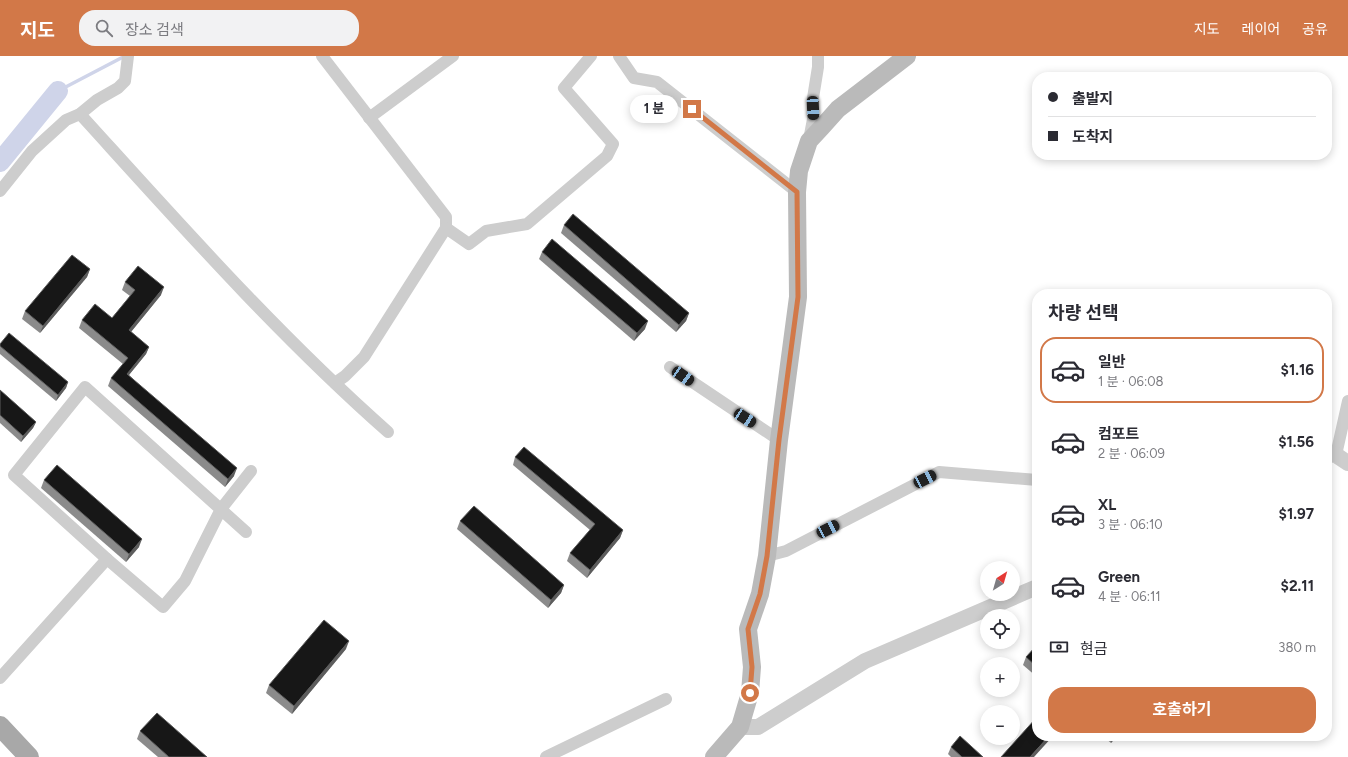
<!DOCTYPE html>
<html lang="ko">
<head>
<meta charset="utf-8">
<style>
	body { margin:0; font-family:Figtree,"Noto Sans KR",sans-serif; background:#f2f2f3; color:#2b2b33; height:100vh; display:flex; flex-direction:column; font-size:15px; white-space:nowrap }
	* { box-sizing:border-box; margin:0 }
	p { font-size:13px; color:#7c7c81 }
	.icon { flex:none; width:22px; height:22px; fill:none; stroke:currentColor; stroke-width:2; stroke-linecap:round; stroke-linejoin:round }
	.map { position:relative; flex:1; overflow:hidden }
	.sheet { position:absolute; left:1032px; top:233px; width:300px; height:452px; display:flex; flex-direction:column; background:#fff; border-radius:16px; box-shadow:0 2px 10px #0003 }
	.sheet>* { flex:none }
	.guide { position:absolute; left:1032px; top:16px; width:300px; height:88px; border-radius:16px; box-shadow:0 2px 10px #0003; display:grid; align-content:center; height:88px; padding:0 16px; background:#fff }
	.needle { width:26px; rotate:37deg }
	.tools { position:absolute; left:980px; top:505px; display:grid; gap:8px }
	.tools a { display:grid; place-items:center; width:40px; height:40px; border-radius:50%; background:#fff; box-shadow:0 2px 10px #0003; font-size:20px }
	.end { position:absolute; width:18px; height:18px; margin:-9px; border:5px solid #d27848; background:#fff; box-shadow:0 0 0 2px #fff }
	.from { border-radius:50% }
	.bubble { position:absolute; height:28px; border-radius:14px; background:#fff; box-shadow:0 2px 10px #0003; font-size:13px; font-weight:700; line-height:28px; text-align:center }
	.car { position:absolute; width:12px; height:24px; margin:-12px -6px; border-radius:5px; box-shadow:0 0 3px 1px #0007; background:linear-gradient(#222 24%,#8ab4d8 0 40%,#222 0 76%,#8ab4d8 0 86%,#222 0) }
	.guide b { display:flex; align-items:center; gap:14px; height:38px; font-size:15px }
	.guide b+b { border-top:1px solid #e1e1e2 }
	.guide i { width:10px; height:10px; background:#2b2b33 }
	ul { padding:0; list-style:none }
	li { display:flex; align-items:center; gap:12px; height:66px; margin:0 8px 6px; padding:0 8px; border:2px solid transparent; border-radius:16px }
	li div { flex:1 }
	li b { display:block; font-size:15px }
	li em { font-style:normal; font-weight:700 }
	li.current { border-color:#d27848 }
	li>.icon { width:36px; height:36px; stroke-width:1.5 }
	h2 { padding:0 16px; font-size:18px; line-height:48px }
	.pay { display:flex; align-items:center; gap:10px; height:44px; padding:0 16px; font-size:15px }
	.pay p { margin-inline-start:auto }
	.cta { display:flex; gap:8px; margin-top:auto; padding:8px 16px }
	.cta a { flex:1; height:46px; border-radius:16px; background:#d27848; color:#fff; font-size:16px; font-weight:700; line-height:46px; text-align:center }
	header { display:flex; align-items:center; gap:24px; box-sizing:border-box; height:56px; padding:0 20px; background:#d27848; color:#fff }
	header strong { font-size:19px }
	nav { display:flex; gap:22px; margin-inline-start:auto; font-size:14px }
	.search { width:280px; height:36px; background:#f2f2f3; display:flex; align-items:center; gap:10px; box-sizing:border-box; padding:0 14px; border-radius:16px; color:#7c7c81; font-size:15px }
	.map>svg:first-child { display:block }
</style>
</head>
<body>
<header>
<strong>지도</strong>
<div class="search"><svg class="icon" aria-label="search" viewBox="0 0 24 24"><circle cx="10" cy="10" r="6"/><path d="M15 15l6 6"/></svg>장소 검색</div>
<nav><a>지도</a><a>레이어</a><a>공유</a></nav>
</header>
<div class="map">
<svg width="1348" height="701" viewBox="0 0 1348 701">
	<rect width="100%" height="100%" fill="#fff"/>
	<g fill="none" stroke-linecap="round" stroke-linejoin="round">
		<!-- stream -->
		<polyline stroke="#cfd4e9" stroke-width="3.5" points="58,35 125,0"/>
		<!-- river -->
		<polyline stroke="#cfd4e9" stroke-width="20" points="0,106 58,35"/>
		<!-- minor -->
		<g stroke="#cdcdcd" stroke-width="12">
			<polyline points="322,0 446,161 446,172 364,301 345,320 335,327"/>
			<polyline points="619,0 634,22 657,26 797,136"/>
			<path d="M80,58C179,167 277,278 388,376"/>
			<polyline points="369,62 453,0"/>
			<polyline points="809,84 813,63 813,42 818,11 818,0"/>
			<polyline points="0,135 32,95 66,64 80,58 97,44 118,32 125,25 128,0"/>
			<polyline points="446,172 469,188 486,175 527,168 607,100 613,88 564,32 591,0"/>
			<polyline points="670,311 779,384"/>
			<polyline points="1336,399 1348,345"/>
			<polyline points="246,476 85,331 14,419 107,503 163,551 185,525 221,453 251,415"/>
			<polyline points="767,500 786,495 939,416 1037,424"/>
			<polyline points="0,622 107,503"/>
			<polyline points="546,701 666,643"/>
		</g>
		<!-- tertiary -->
		<g stroke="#cdcdcd" stroke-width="16">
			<polyline points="1327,398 1336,399 1348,407"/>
			<polyline points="740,671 758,671 865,605 1037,531"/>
		</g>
		<!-- secondary -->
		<polyline stroke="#bababa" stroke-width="18" points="714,701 740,671 750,637 752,611 748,573 760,538 767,500 779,384 798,241 797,136 799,115 809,85 822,71 838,53 907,0"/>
		<!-- primary -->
		<polyline stroke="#a8a8a8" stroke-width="20" points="0,670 29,701"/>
	</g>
	<!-- wall -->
	<g fill="#8b8b8b">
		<polygon points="564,169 689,257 686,265 676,276 561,177"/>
		<polygon points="542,196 645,273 634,285 539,203"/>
		<polygon points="90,213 87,221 40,277 22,263 25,255"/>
		<polygon points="125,226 161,239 131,276 149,291 146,298 129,319 234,420 225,431 108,330 111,322 123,308 79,272 82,264 112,262 130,240 122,234"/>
		<polygon points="0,288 68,326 66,332 56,345 0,298"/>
		<polygon points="0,334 36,366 33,372 21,386 0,367"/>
		<polygon points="515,401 623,474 620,482 587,522 567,505 570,497 590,474 513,409"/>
		<polygon points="44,424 139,491 126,506 41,432"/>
		<polygon points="460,465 564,529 561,537 548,552 457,473"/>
		<polygon points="1037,589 1037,621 1023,609 1026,601"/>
		<polygon points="346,593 292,658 266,637 269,629"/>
		<polygon points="140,675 207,701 158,701 137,683"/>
		<polygon points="1103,680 1117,680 1111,687"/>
		<polygon points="951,691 983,701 951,701 948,698"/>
	</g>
	<!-- shaded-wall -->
	<g fill="#5d5d5d">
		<polygon points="90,213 87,221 40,277 43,270"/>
		<polygon points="164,231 161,239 126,282 129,274"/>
		<polygon points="689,257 686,265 676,276 679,269"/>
		<polygon points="648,265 645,273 634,285 637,277"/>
		<polygon points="149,291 146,298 124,325 127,318"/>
		<polygon points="68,326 66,332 56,345 58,339"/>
		<polygon points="36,366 33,372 21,386 23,380"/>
		<polygon points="237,412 234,420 225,431 228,423"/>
		<polygon points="623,474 620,482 587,522 590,514"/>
		<polygon points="142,483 139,491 126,506 129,498"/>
		<polygon points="564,529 561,537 548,552 551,544"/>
		<polygon points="349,585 346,593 292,658 294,650"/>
		<polygon points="1049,680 1053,680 1034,701 1030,701"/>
		<polygon points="1113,680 1117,680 1111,687"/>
	</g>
	<!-- building -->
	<g fill="#171717" stroke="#5d5d5d">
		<polygon points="573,158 689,257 679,269 564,169"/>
		<polygon points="552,183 648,265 637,277 542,196"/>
		<polygon points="72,199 90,213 43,270 25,255"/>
		<polygon points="138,210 164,231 129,274 149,291 127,318 237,412 228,423 111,322 128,302 82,264 95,248 112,262 135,234 125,226"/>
		<polygon points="9,277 68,326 58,339 0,290 0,288"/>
		<polygon points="0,334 36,366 23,380 0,359"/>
		<polygon points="524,391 623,474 590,514 570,497 595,468 515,401"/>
		<polygon points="57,409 142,483 129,498 44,424"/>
		<polygon points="474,450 564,529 551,544 460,465"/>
		<polygon points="324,564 349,585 294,650 269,629"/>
		<polygon points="1037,589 1037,611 1026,601"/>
		<polygon points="157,657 207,701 169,701 140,675"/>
		<polygon points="1037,661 1037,680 1049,680 1030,701 1001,701"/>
		<polygon points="960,680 983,701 962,701 951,691"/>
	</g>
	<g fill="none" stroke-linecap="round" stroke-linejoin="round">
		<!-- route -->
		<polyline stroke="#d27848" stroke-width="5" points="692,53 797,136 798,241 779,384 767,500 760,538 748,573 752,611 750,637"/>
	</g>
</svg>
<div class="tools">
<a><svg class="needle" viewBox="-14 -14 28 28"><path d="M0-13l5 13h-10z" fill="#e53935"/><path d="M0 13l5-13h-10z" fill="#7c7c81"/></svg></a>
<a><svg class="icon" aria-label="locate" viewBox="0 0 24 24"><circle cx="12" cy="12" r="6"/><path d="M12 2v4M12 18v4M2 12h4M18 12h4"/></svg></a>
<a>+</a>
<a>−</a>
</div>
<i class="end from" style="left:750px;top:637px"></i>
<i class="end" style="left:692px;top:53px"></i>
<div class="bubble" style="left:630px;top:39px;width:48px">1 분</div>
<i class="car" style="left:813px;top:52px;rotate:177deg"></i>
<i class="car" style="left:683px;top:320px;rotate:125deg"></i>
<i class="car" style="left:745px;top:362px;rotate:123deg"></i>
<i class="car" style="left:925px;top:423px;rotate:63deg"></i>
<i class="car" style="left:828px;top:473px;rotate:63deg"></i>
<div class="guide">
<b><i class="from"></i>출발지</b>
<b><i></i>도착지</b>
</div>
<section class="sheet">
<h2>차량 선택</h2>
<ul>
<li class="current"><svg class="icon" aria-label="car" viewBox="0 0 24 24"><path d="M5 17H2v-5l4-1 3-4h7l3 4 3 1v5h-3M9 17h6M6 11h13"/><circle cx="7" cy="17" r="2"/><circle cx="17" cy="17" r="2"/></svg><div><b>일반</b><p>1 분 · 06:08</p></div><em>$1.16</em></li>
<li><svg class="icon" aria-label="car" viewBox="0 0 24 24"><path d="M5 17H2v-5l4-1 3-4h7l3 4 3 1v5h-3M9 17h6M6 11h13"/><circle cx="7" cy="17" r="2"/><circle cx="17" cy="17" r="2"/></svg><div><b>컴포트</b><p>2 분 · 06:09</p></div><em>$1.56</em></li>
<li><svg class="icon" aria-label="car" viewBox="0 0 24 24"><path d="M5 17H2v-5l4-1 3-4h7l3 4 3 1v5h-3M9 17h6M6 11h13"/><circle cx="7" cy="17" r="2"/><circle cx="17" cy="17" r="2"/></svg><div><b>XL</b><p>3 분 · 06:10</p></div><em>$1.97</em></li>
<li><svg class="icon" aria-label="car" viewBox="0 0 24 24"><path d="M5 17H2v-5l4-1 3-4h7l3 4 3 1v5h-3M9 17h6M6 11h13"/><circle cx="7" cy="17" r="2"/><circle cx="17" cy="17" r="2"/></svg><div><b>Green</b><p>4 분 · 06:11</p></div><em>$2.11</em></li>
</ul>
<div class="pay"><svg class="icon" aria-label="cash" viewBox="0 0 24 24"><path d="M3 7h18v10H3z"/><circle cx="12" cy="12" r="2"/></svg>현금<p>380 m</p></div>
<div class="cta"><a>호출하기</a></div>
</section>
</div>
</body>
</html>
